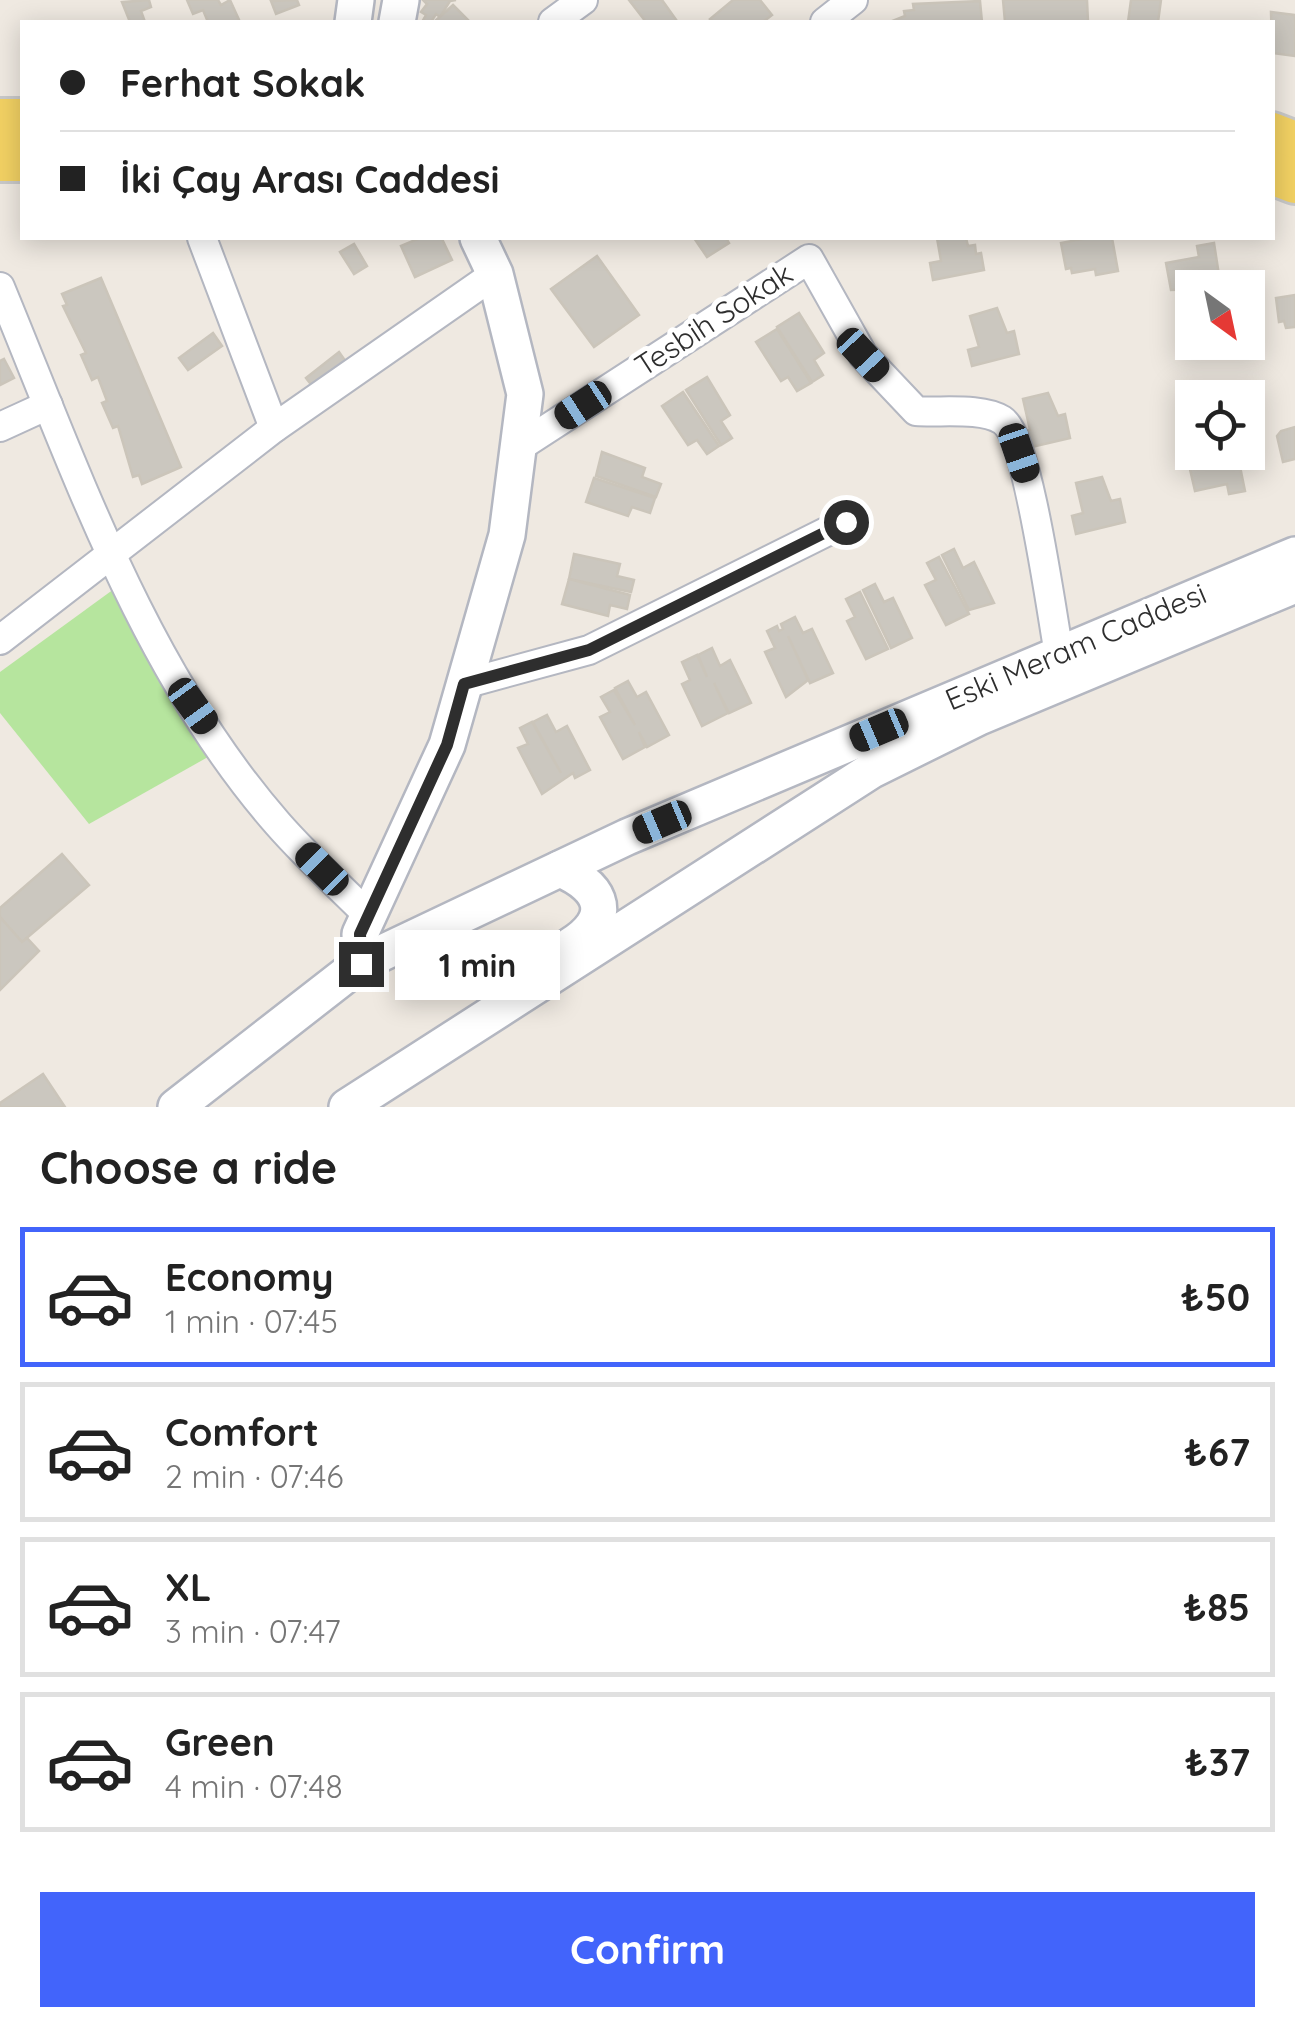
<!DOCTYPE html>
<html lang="en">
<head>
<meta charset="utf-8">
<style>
	body { margin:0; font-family:Quicksand,sans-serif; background:#f2f2f2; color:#222; height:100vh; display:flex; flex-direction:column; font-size:38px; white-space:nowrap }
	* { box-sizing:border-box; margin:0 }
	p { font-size:32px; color:#767676 }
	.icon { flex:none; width:55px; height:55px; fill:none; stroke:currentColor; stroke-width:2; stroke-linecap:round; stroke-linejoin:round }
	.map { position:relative; height:1107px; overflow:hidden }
	.side { display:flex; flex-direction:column; background:#fff; flex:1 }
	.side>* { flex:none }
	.top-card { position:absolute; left:20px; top:20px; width:1255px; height:220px; border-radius:0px; box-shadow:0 5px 25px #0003; display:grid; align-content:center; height:220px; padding:0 40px; background:#fff }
	.needle { width:65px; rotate:147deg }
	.fabs { position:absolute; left:1175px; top:270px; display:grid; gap:20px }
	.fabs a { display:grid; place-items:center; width:90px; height:90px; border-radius:0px; background:#fff; box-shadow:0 5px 25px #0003; font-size:50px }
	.end { position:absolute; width:45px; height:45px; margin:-22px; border:12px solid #2e2e2e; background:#fff; box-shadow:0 0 0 5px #fff }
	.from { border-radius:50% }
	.bubble { position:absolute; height:70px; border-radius:0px; background:#fff; box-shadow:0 5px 25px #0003; font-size:32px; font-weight:800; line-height:70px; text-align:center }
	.car { position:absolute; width:30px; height:60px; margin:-30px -15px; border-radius:12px; box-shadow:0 0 8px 2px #0007; background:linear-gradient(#222 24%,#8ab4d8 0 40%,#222 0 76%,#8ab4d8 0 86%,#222 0) }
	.top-card b { display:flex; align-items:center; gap:35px; height:95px; font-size:38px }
	.top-card b+b { border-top:2px solid #e0e0e0 }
	.top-card i { width:25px; height:25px; background:#222 }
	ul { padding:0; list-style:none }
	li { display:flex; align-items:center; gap:30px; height:140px; margin:0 20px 15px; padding:0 20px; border:5px solid #e0e0e0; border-radius:0px }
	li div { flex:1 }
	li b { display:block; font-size:38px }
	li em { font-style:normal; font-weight:800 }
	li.current { border-color:#4264fb }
	li>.icon { width:90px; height:90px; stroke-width:1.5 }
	h2 { padding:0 40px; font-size:45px; line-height:120px }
	.button { display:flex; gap:20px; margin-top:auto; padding:20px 40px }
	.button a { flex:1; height:115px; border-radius:0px; background:#4264fb; color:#fff; font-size:40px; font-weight:800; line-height:115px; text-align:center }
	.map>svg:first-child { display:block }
</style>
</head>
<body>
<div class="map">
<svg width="1295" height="1107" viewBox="0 0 1295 1107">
	<rect width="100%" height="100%" fill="#efe9e1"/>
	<!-- green -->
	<polygon fill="#b6e59e" points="114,589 208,757 89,824 0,713 0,672"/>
	<!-- building -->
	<g fill="#cbc7bf" stroke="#cbc5ba" stroke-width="2.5">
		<polygon points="149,0 151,7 141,11 145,22 130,22 122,2"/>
		<polygon points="187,0 218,0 221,5 230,0 240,22 208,22 203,10 193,14"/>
		<polygon points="297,0 299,5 276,14 271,1"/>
		<polygon points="423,0 456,0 450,1 440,17 436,14 431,22 422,22 426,15 421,12 427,4"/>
		<polygon points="629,0 662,0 677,21 646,22"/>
		<polygon points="733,0 760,0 772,15 763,22 713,22 710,19"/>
		<polygon points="1003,0 1087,0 1088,22 1005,22"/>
		<polygon points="1131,0 1161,0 1158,22 1128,22"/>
		<polygon points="980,1 982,22 890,22 905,16 904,11 914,10 913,4"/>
		<polygon points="453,5 470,22 434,22"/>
		<polygon points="1271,12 1295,15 1295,56 1272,53"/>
		<polygon points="420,238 442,239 452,260 415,277 401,246"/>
		<polygon points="694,238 726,238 729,243 707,257"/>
		<polygon points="937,238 966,238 968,246 975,245 976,254 981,253 984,270 933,280 930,263 941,261"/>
		<polygon points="1088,238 1112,238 1118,271 1096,275 1095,269 1072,273 1071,268 1066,269 1061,243"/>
		<polygon points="1214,243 1221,288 1171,290 1166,263 1199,257 1197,246"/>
		<polygon points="354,244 367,266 354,274 340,252"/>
		<polygon points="597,256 639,315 594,347 551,289"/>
		<polygon points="101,278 181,467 142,484 139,475 133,477 118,426 113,428 102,403 107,401 98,377 92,380 81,355 86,353 63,306 67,305 62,294"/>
		<polygon points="1295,295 1295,327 1286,328 1284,321 1279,322 1276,298"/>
		<polygon points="997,308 1007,333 1014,331 1019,354 972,366 968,350 979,347 970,316"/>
		<polygon points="799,313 824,353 814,360 823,375 812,382 777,327"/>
		<polygon points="777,329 811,383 797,391 788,377 781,381 756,342"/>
		<polygon points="213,333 222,346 188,370 179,358"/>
		<polygon points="339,352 346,362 313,387 306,378"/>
		<polygon points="4,359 14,378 0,385 0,361"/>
		<polygon points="707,377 730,415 721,421 732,438 721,445 686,390"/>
		<polygon points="683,392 719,446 707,454 697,440 688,445 662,406"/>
		<polygon points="1048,393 1058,416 1065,414 1070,438 1023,449 1019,432 1030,430 1023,399"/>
		<polygon points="1295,427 1295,459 1283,462 1277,436 1281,431"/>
		<polygon points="602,452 645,468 642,477 661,484 656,497 596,476"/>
		<polygon points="1213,452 1237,452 1245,491 1229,494 1227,484 1195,491 1189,465"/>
		<polygon points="1102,477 1111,501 1120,499 1125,522 1076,534 1072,516 1083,513 1076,483"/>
		<polygon points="594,478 655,498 650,513 632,507 628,516 586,502"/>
		<polygon points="954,549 963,568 974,562 994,603 969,610 942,555"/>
		<polygon points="574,554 620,564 617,576 634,580 631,592 569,579"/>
		<polygon points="939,557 969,614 946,625 925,585 936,580 927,563"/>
		<polygon points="569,579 630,595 627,609 610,605 608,616 562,604"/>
		<polygon points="875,584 884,602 893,598 912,638 891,648 863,590"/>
		<polygon points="860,592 888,649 866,659 847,621 855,617 846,599"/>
		<polygon points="795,617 803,633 812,629 833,673 810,683 788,636 808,680 786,697 765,652 775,648 767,631 777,626 779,631 783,629 781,624"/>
		<polygon points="712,648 720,666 730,660 751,703 729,713 714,683 728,713 702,726 682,684 690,680 682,662 697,655 707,677 698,655"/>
		<polygon points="628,681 637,697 646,692 669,735 647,747 639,732 645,747 623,759 600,717 610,712 601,697 614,690 635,725 615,688"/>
		<polygon points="547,715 556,732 567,726 590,770 575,778 573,773 542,794 518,748 528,744 520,728 532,722 561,773 533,722"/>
		<polygon points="62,854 89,885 22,942 0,917 0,908"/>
		<polygon points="0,917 22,942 27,938 39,951 0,990"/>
		<polygon points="43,1074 65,1107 0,1107 0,1103"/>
	</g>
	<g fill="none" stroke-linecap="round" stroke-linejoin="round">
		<!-- minor casing -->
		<g stroke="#b4b7c1" stroke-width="32">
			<g id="minor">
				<polyline points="553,22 583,0"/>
				<polyline points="825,22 853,0"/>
				<polyline points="202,238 274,428"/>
				<path d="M0,287C76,471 144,671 278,824C306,856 338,885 368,915"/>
				<polyline points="0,427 48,405"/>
				<path d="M519,447L809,259L863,355L916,411C940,413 981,407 1002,420C1028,436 1052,616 1059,654"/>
				<polyline points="0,640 274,428 495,274"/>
				<polyline points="464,684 589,650 846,522"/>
			</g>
		</g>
		<!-- tertiary casing -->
		<g stroke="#b4b7c1" stroke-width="40">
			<g id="tertiary">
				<polyline points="353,22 356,0"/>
				<polyline points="397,22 401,0"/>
				<path d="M560,869C605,888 614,919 570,946"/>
				<polyline points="361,963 360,934 447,745 507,535 525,394 495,274 478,238"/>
				<polyline points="176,1107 361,963 627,837 1295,555"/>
				<polyline points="347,1107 872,770 979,717 1295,585"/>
			</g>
		</g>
		<!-- primary casing -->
		<g stroke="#c9c9c9" stroke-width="48">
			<g id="primary">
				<polyline points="0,120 22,120"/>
				<polyline points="1272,134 1295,143"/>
				<polyline points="0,160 22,160"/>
				<polyline points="1272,173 1295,182"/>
			</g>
		</g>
		<!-- minor -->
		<use href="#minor" stroke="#fff" stroke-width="28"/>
		<!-- tertiary -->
		<use href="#tertiary" stroke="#fff" stroke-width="35"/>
		<!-- primary -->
		<use href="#primary" stroke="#f2d163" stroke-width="42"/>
	</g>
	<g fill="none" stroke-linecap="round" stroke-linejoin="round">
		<!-- route -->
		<polyline stroke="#2e2e2e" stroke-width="12" points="361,964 360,934 447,745 464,684 589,650 846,522"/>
	</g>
	<g text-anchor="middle" stroke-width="10" stroke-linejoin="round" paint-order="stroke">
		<!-- street labels -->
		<g font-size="30" fill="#2e2e2e" stroke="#fff">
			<text transform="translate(714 320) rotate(-33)" y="10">Tesbih Sokak</text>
			<text transform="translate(1076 647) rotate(-23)" y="10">Eski Meram Caddesi</text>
		</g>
	</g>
</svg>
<div class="fabs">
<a><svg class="needle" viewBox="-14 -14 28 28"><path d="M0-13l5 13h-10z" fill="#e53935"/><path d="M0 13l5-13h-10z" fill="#767676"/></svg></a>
<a><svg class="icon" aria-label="locate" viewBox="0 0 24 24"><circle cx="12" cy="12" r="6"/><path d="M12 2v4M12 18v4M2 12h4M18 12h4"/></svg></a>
</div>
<i class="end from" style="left:846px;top:522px"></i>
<i class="end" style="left:361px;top:964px"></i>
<div class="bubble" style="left:395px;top:930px;width:165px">1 min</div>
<i class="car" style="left:863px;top:355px;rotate:137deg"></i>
<i class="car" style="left:583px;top:405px;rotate:237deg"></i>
<i class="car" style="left:1019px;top:453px;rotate:161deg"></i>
<i class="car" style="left:193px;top:706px;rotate:144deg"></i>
<i class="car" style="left:879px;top:730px;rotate:247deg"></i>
<i class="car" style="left:662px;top:822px;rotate:247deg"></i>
<i class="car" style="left:322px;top:869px;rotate:315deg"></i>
<div class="top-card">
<b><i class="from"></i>Ferhat Sokak</b>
<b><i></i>İki Çay Arası Caddesi</b>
</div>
</div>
<section class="side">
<h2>Choose a ride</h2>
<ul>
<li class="current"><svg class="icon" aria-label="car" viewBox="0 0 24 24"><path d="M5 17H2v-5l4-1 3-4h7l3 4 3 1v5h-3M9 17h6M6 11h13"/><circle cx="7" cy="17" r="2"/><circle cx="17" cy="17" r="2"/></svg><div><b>Economy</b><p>1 min · 07:45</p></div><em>₺50</em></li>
<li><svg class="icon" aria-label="car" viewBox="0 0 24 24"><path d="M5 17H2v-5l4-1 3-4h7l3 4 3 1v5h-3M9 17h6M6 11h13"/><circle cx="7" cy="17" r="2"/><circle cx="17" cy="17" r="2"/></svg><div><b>Comfort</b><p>2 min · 07:46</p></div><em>₺67</em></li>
<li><svg class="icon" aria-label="car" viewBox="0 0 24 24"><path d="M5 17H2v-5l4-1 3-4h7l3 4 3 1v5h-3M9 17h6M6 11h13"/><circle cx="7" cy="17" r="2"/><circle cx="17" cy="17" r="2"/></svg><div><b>XL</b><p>3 min · 07:47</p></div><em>₺85</em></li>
<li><svg class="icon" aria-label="car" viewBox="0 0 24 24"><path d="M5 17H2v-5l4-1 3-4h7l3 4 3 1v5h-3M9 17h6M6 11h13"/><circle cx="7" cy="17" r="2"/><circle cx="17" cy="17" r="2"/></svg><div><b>Green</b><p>4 min · 07:48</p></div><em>₺37</em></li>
</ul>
<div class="button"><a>Confirm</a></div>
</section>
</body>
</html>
